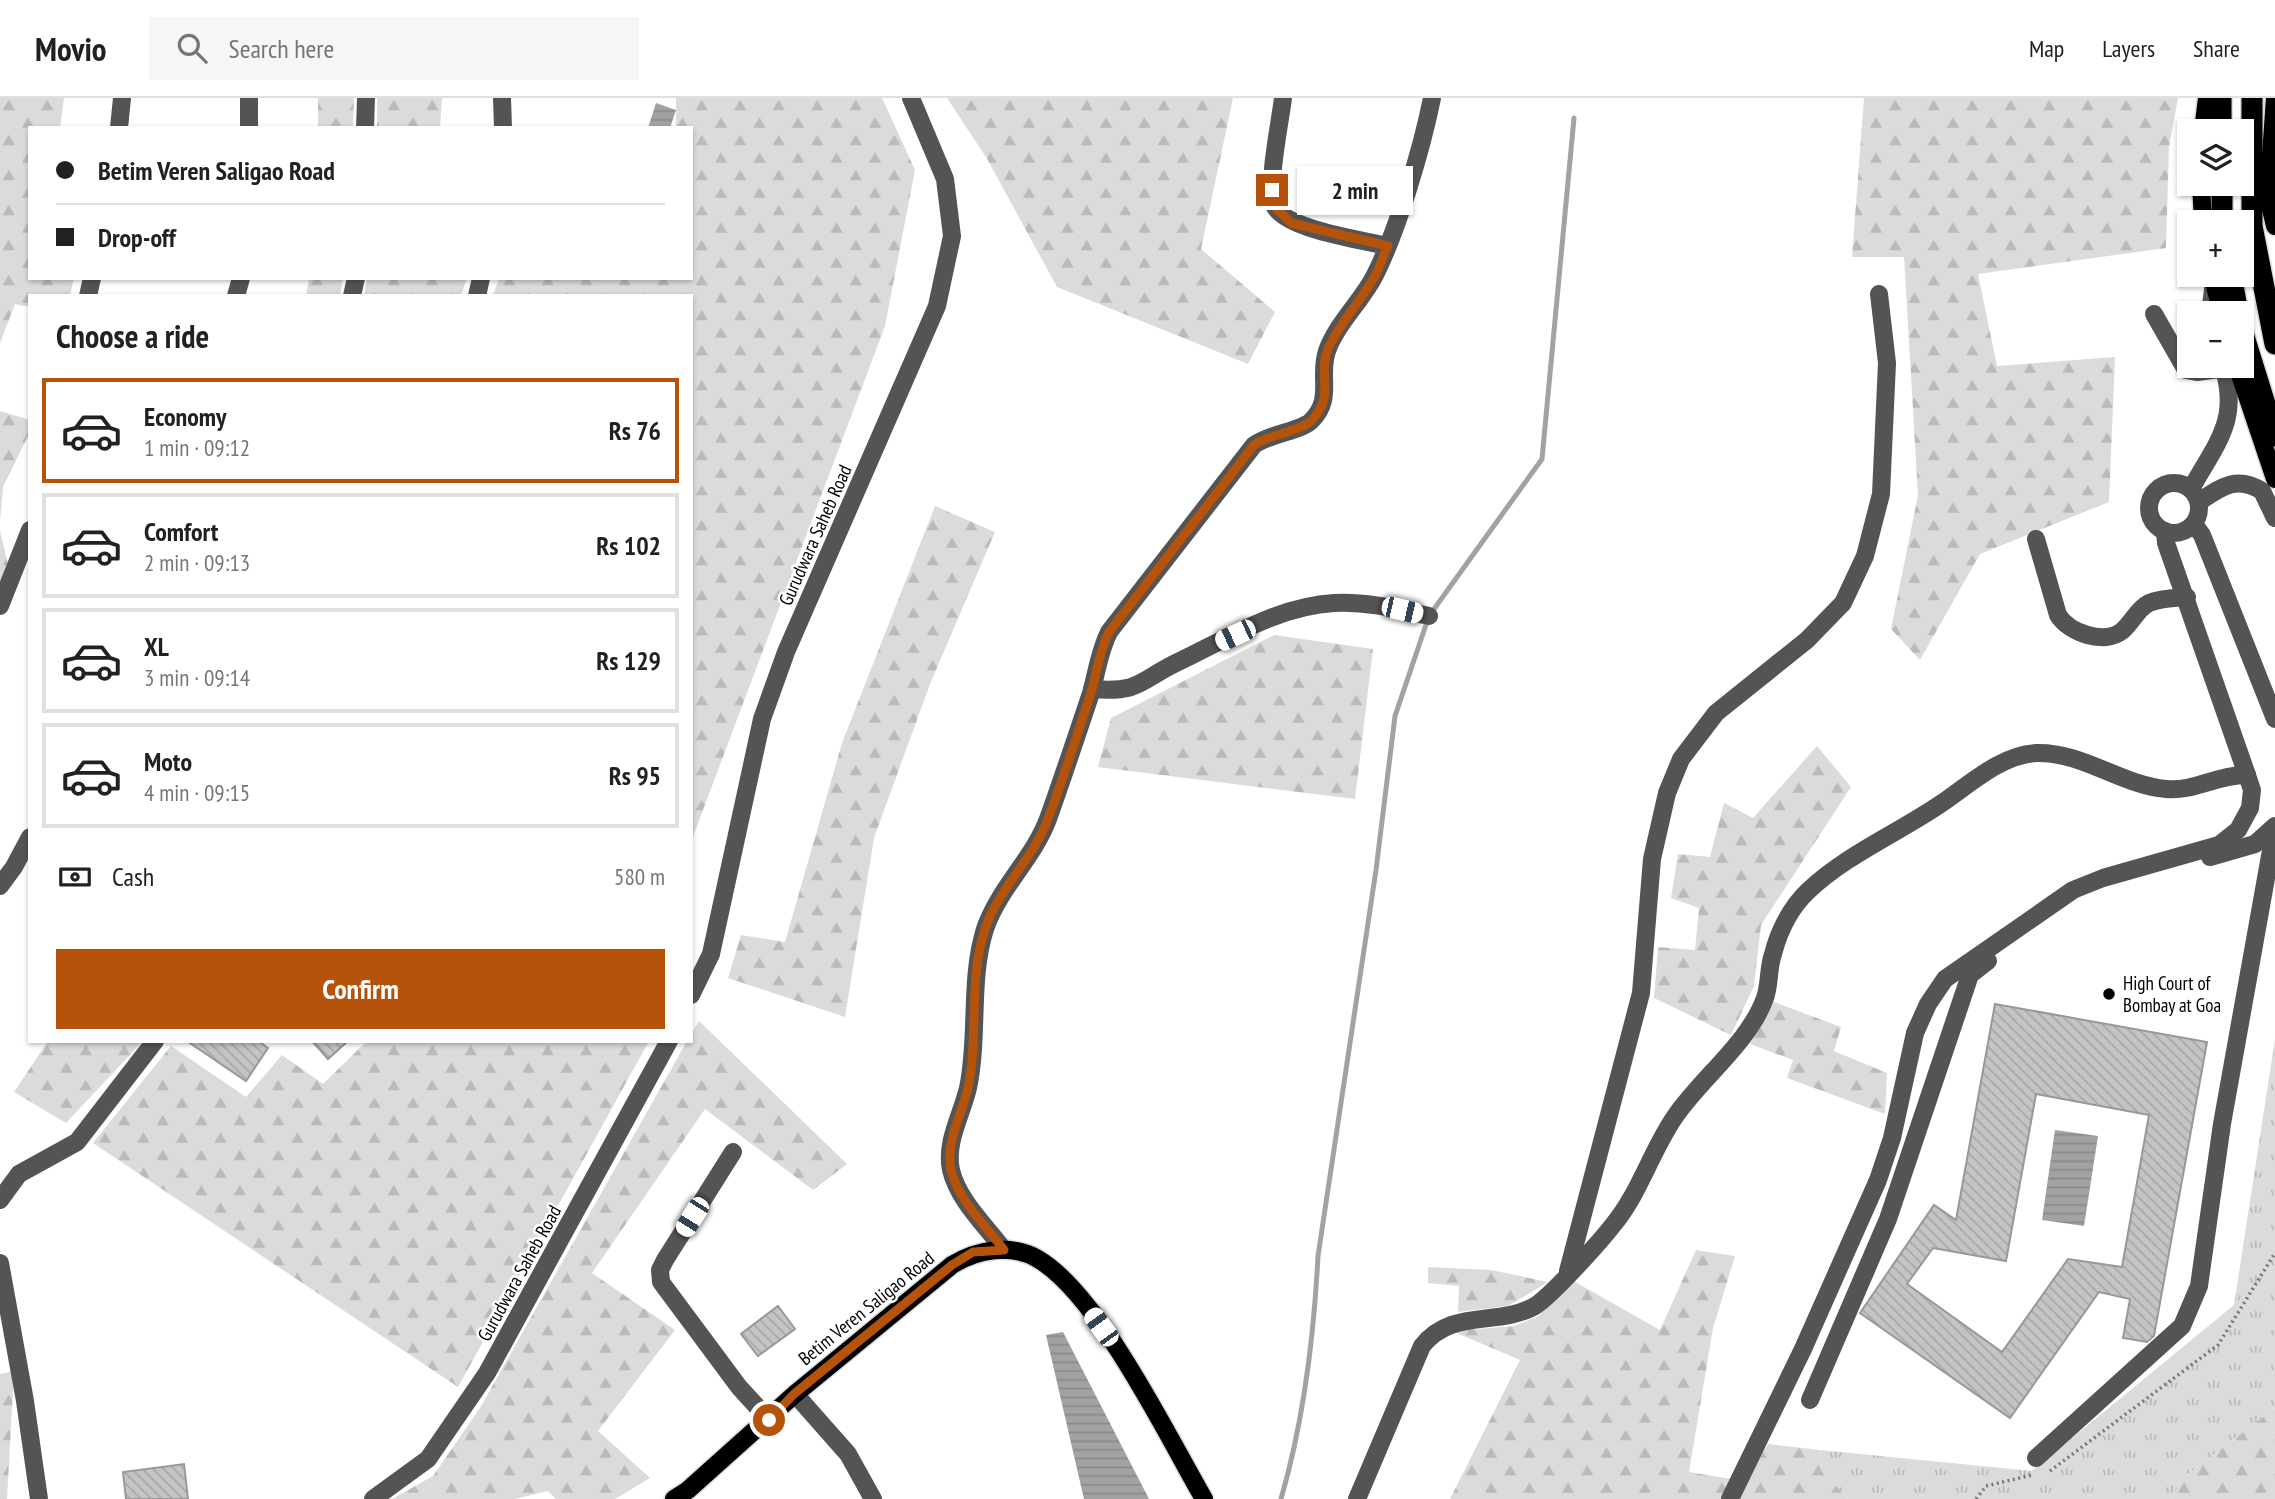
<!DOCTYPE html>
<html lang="en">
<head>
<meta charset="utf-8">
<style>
	body { margin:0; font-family:"PT Sans Narrow",sans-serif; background:#f6f6f6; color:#202124; height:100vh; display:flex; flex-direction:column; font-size:26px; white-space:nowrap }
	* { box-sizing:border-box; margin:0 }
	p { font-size:23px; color:#757577 }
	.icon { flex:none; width:38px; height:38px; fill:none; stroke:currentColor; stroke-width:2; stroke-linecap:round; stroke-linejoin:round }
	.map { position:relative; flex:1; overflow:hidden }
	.side { position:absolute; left:28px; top:196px; width:665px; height:749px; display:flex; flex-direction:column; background:#fff; border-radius:0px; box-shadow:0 2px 5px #0004 }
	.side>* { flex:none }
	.hud { position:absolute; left:28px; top:28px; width:665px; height:154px; border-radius:0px; box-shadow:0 2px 5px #0004; display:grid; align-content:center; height:154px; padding:0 28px; background:#fff }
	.tools { position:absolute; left:2177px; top:21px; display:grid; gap:14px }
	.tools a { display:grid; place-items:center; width:77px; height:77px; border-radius:0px; background:#fff; box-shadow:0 2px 5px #0004; font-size:35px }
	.end { position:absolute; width:32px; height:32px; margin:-16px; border:9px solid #b45309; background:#fff; box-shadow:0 0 0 4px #fff }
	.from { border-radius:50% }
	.bubble { position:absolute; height:49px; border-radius:0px; background:#fff; box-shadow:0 2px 5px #0004; font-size:23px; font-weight:600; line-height:49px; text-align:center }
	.car { position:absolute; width:21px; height:42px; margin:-21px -10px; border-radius:9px; box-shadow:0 0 5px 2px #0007; background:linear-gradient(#fff 24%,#345 0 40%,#fff 0 76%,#345 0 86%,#fff 0) }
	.hud b { display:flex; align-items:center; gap:24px; height:66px; font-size:26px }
	.hud b+b { border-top:2px solid #e0e0e0 }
	.hud i { width:18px; height:18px; background:#202124 }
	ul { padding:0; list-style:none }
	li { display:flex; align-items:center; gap:21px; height:105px; margin:0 14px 10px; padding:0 14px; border:4px solid #e0e0e0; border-radius:0px }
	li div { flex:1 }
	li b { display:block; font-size:26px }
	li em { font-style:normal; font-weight:600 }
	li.active { border-color:#b45309 }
	li>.icon { width:63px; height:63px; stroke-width:1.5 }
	h2 { padding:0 28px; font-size:32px; line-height:84px }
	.pay { display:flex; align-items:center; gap:18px; height:77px; padding:0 28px; font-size:26px }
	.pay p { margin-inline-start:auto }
	.cta { display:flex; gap:14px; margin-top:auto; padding:14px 28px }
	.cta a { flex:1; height:80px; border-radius:0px; background:#b45309; color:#fff; font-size:28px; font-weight:600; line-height:80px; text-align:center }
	header { display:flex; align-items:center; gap:42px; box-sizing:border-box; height:98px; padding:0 35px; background:#fff; border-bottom:2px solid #e0e0e0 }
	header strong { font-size:33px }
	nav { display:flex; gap:38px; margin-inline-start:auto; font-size:24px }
	.search { width:490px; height:63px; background:#f6f6f6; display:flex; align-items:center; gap:18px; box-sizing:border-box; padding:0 24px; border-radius:0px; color:#757577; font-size:26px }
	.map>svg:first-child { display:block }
</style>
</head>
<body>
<header>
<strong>Movio</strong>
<div class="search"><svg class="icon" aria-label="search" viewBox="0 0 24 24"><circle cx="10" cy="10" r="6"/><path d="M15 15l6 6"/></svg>Search here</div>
<nav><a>Map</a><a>Layers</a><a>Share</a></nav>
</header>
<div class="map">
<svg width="2275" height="1401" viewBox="0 0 2275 1401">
	<defs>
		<pattern id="grass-tufts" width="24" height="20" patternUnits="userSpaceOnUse" patternTransform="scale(1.75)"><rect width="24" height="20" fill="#dbdbdb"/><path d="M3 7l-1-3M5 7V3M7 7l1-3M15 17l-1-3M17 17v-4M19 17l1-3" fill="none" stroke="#bababa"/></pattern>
		<pattern id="forest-firs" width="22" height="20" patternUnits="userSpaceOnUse" patternTransform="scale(1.75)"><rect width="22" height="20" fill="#dbdbdb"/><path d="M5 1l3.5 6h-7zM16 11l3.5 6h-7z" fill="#bababa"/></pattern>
		<pattern id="water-rules" width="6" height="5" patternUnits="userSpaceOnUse" patternTransform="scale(1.75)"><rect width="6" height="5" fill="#a2a2a2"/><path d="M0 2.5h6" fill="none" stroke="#8a8a8a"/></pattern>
		<pattern id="building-back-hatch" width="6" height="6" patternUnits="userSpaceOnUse" patternTransform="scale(1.75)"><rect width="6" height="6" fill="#c4c4c4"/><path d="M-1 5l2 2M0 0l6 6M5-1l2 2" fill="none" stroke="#a7a7a7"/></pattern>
	</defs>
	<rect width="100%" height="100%" fill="#fff"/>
	<!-- grass -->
	<polygon fill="url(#grass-tufts)" points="2275,941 2275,1310 2183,1380 2171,1401 1848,1401 1822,1373 1820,1352 2032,1373 2234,1207"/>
	<!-- forest -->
	<g fill="url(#forest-firs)">
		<polygon points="0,0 64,0 60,30 30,30 30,180 74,180 70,198 30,198 30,209 15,206 0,245"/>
		<polygon points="318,0 354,0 353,30 318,30"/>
		<polygon points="377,0 442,0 440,30 377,30"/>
		<polygon points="676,0 882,0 915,72 885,228 691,744 691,198 493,198 499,180 691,180 691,30 676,30"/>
		<polygon points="947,0 1233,0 1201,151 1275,214 1248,266 1057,189 986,59"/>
		<polygon points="1864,0 2178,0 2169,49 2166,150 1978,176 1997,268 2115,259 2109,404 1980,456 1920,562 1891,531 1918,397 1904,159 1852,159"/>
		<polygon points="309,180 343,180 340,198 306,198"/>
		<polygon points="367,180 467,180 461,198 364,198"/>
		<polygon points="0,313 30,322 30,334 3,389 0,424"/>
		<polygon points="935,408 995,434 930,586 874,740 845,919 728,880 741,837 785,844 842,645"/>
		<polygon points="0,433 8,466 0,484"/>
		<polygon points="1274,537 1373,551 1355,701 1098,669 1111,620"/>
		<polygon points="1817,648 1851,689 1761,827 1754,888 1731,937 1654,900 1658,849 1695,852 1699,810 1671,800 1678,756 1710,759 1724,705 1753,720"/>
		<polygon points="1771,903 1841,929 1834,953 1887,975 1885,1016 1787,980 1793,962 1750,946"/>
		<polygon points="699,923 847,1066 813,1092 705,1011 592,1175 675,1232 598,1333 650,1380 615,1401 556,1401 548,1393 515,1401 392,1401 433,1378 480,1310 687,943 691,943 691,936"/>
		<polygon points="48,943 143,943 66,1025 14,994"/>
		<polygon points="367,943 649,943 458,1289 93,1045 171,948 246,999 282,957 323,986"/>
		<polygon points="1696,1152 1735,1158 1713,1230 1689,1374 1731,1381 1723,1401 1450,1401 1520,1262 1452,1233 1514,1228 1539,1218 1570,1181 1660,1232"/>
		<polygon points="1428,1169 1491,1172 1548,1184 1508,1208 1458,1214 1459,1188 1428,1185"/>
		<polygon points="14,1273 7,1401 0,1401 0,1276"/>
		<polygon points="2275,1310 2275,1401 2171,1401 2183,1380"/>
		<polygon points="1768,1346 1820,1352 1822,1373 1848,1401 1739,1401 1747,1379"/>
	</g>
	<!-- water -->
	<g fill="url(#water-rules)">
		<polygon points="656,5 676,12 670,30 648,30"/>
		<polygon points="2055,1032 2098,1038 2084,1128 2042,1122"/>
		<polygon points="1063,1234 1149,1401 1084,1401 1046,1237"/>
	</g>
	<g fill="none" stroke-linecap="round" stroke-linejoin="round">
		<!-- stream -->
		<path stroke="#a2a2a2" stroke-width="5" d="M1281,1401C1303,1325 1314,1237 1318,1158L1376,772L1395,618L1429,518L1542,361L1574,20"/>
	</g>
	<!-- building -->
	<g fill="url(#building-back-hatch)" stroke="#989898" stroke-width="2" fill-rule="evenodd">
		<path d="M1995,906L2207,944L2154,1238L2147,1244L2123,1240L2130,1201L2099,1194L2010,1320L1860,1215L1934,1107L1956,1122ZM2036,996L2149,1017L2122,1169L2068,1161L2002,1254L1907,1186L1933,1150L2006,1163Z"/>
		<polygon points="187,943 258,943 268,950 246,983"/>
		<polygon points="312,943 348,943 328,961"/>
		<polygon points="778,1208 795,1231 758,1258 741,1236"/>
		<polygon points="184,1366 188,1401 126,1401 123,1374"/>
	</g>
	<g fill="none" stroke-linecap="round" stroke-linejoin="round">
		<!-- major casing -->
		<g stroke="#dbdbdb" stroke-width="21">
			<g id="major">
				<polyline points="2275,0 2268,99 2275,128"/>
				<polyline points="2203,33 2207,0"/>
				<polyline points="2201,86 2203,124"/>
				<polyline points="2212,177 2222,215"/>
				<polyline points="2237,268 2275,381"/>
				<path d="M674,1401L688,1392L795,1296L952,1167C976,1152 1011,1145 1038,1161C1099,1197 1167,1337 1204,1401"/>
			</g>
		</g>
		<!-- highway casing -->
		<g stroke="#dbdbdb" stroke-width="24">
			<g id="highway">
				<polyline points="2252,0 2252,128 2275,246"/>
				<polyline points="2221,33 2221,0"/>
				<polyline points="2222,86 2222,124"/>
				<polyline points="2231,177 2238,215"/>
				<polyline points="2242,232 2275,338"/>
			</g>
		</g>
		<!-- path -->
		<g stroke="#767676" stroke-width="3.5" stroke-dasharray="2 3.5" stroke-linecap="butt">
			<polyline points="2050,1373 2218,1247 2275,1155"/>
			<polyline points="1976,1401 1986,1388 2032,1377"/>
		</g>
		<!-- minor -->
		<g stroke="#545454" stroke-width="18">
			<polyline points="249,0 249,30"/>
			<polyline points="502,0 503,30"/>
			<path d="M1283,0C1280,25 1267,86 1274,107C1283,131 1363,142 1387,148"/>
			<polyline points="119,30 122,0"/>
			<polyline points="365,30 366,0"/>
			<polyline points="88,198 92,180"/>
			<polyline points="236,198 241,180"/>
			<polyline points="352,198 356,180"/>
			<polyline points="477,198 481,180"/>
			<polyline points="2210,215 2214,184"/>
			<polyline points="2154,216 2186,272 2197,274 2233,269"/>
			<circle cx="2174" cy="410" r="25"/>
			<path d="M2191,391C2217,344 2240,322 2223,268"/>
			<path d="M2199,404C2221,389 2237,377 2262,393L2275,420"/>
			<polyline points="2194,426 2202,437 2275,621"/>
			<path d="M2036,441L2058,517C2069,535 2104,547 2122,533C2132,525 2137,511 2149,505C2161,500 2174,500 2187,499"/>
			<polyline points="0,508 30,432"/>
			<path d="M1092,591C1143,595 1139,582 1180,563C1228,540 1279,508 1334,505C1366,503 1397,511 1429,518"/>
			<polyline points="2210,759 2255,746 2275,728"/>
			<polyline points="0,788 14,769 30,739"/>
			<polyline points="691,897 711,856 762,621 786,554 937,208 952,138 945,81 911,0"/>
			<polyline points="733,1054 665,1162 660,1172 661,1184 739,1289 769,1322"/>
			<polyline points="0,1102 19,1076 77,1044 155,943"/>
			<path d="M1004,1152C986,1128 958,1102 951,1072C945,1044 962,1016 968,990C979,938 969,882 985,831C999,790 1033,761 1048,721C1063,679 1077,637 1091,595C1097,574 1099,554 1109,534L1254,347C1271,335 1301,333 1311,323C1334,301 1318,279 1327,253C1337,225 1362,203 1375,177C1398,131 1422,50 1432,0"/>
			<polyline points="0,1165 25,1303 39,1401"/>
			<polyline points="1568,1173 1641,895 1652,761 1667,695 1681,661 1716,615 1807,542 1843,505 1865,458 1881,396 1887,265 1879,196"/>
			<polyline points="795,1296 848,1356 873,1401"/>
			<polyline points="1810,1302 1888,1121 1970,877 1988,863"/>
			<polyline points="2036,1360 2182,1228 2199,1188 2222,1026 2275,730"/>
			<polyline points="373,1401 428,1361 487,1275 669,943"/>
			<path d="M1357,1401L1422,1248C1452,1210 1497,1229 1535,1208C1552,1197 1599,1145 1613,1127C1639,1096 1651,1054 1674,1020C1700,981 1749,945 1765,900C1770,886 1768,870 1773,856C1779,833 1791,809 1808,793C1846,757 1896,736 1939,707C1968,688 2001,656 2037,655C2083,654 2121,687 2166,691C2194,694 2219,676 2247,677"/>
			<polyline points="1730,1401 1803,1251 1878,1082 1892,1040 1915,935 1928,906 1945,881 2073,792 2103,780 2219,747 2238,732 2250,710 2252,692 2247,677 2166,445 2165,433"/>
		</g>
		<!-- major -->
		<use href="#major" stroke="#000" stroke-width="18"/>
		<!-- highway -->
		<use href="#highway" stroke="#000" stroke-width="21"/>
	</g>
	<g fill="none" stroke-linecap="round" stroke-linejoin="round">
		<!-- route -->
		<path stroke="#b45309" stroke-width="9" d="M769,1322L794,1296L952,1167L973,1154L1004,1152C986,1128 958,1102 951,1072C945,1045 962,1016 968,990C979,938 968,882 985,831C999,790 1033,761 1048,721C1064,679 1077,637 1091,595C1097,574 1099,554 1109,534L1254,347C1270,336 1302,333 1312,322C1336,296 1317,278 1328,251C1340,224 1361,203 1375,178C1380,169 1383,158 1388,148L1291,125L1275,109L1272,92"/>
	</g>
	<!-- markers -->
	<circle fill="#000" stroke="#fff" stroke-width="2.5" cx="2109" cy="896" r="7"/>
	<g text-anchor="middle" stroke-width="5" stroke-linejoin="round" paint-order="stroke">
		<!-- street labels -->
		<g font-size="19" fill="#000" stroke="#fff">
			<text transform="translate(815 437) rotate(-66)" y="7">Gurudwara Saheb Road</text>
			<text transform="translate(519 1175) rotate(-61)" y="7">Gurudwara Saheb Road</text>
			<text transform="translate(866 1210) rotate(-39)" y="7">Betim Veren Saligao Road</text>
		</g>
		<!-- poi labels -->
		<g font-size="19" fill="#000" stroke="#fff" text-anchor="start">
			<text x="2123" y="892">High Court of<tspan x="2123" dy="22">Bombay at Goa</tspan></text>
		</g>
	</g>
</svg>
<div class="tools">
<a><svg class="icon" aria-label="layers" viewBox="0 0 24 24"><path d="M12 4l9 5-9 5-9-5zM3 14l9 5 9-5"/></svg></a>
<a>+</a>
<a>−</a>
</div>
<i class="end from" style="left:769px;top:1322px"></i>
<i class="end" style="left:1272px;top:92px"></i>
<div class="bubble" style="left:1297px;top:68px;width:116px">2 min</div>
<i class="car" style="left:1402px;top:512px;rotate:103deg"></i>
<i class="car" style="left:1235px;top:537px;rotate:245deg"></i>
<i class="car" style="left:692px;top:1119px;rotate:212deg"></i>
<i class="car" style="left:1101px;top:1229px;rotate:324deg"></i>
<div class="hud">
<b><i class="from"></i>Betim Veren Saligao Road</b>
<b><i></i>Drop-off</b>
</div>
<section class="side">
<h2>Choose a ride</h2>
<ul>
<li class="active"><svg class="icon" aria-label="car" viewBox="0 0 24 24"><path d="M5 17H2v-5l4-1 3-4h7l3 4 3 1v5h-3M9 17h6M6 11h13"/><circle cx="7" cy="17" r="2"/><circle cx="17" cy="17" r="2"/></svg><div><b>Economy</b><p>1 min · 09:12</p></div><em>Rs 76</em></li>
<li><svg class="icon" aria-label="car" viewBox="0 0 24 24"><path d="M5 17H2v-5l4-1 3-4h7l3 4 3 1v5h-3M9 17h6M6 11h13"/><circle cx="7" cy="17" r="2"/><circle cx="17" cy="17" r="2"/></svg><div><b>Comfort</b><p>2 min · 09:13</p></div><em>Rs 102</em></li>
<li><svg class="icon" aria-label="car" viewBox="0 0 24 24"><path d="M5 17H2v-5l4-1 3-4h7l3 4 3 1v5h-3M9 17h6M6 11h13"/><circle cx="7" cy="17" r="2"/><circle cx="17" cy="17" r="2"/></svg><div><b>XL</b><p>3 min · 09:14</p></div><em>Rs 129</em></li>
<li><svg class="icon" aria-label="car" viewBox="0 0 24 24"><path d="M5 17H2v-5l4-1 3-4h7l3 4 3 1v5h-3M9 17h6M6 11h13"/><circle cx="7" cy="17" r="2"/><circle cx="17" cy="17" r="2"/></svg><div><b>Moto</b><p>4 min · 09:15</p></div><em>Rs 95</em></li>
</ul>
<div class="pay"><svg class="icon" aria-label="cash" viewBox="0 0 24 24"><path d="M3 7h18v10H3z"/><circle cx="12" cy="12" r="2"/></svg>Cash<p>580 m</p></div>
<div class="cta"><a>Confirm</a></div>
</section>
</div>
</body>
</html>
